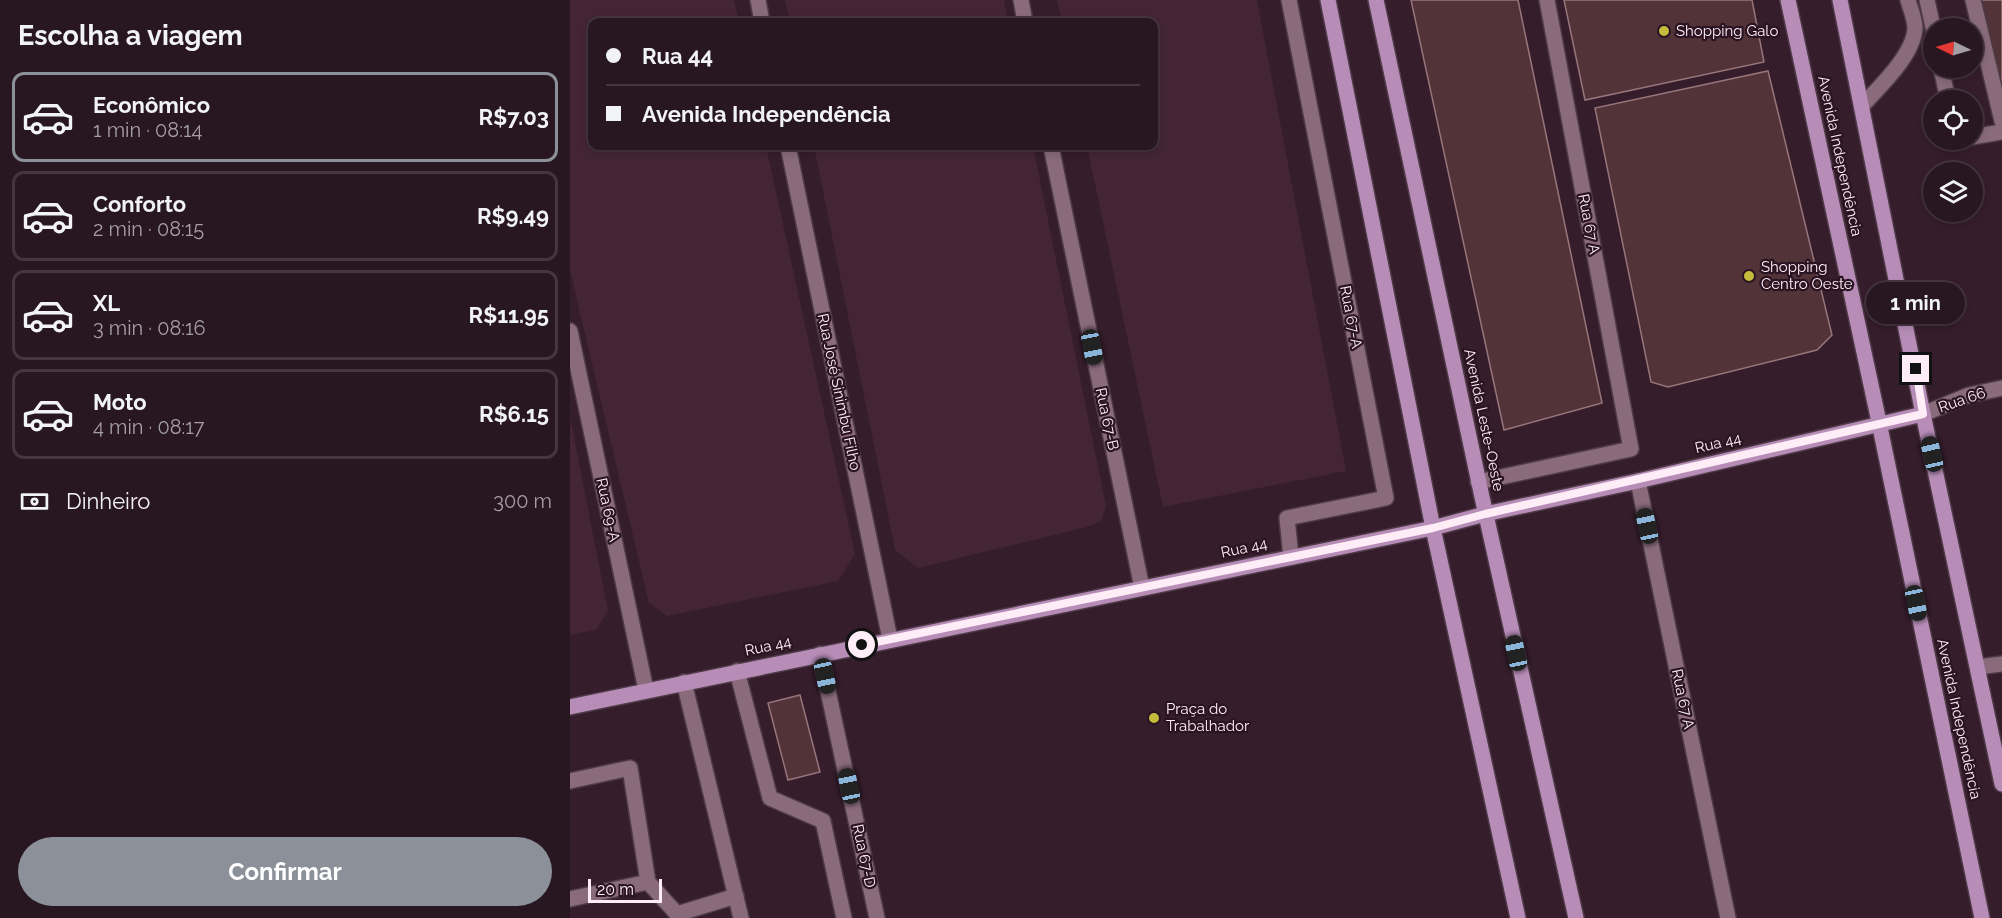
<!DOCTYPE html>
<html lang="pt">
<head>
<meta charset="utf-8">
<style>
	body { margin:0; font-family:Raleway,sans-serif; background:#301f2a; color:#f1f3f6; height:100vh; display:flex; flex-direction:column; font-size:22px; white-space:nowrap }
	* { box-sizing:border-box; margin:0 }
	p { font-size:20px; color:#a59fa5 }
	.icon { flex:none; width:33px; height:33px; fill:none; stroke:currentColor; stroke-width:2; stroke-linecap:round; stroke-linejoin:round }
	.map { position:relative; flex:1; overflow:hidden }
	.side { display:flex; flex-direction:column; background:#281621; width:570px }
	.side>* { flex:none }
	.banner { position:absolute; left:18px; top:18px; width:570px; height:132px; border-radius:12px; box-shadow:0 3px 9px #0003,0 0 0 2px #44353f; display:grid; align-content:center; height:132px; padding:0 18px; background:#281621 }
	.needle { width:39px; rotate:275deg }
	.tools { position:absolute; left:1353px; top:18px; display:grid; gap:12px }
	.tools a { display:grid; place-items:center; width:60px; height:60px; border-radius:50%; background:#281621; box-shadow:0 3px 9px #0003,0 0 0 2px #44353f; font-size:30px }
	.scale { position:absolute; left:18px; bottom:15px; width:74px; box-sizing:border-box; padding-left:6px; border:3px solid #feedf6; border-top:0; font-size:16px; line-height:21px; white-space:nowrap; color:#feedf6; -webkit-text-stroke:4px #2b1422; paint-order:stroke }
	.end { position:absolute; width:27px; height:27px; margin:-14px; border:8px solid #feedf6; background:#111; box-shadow:0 0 0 3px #111 }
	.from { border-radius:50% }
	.bubble { position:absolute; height:42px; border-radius:21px; background:#281621; box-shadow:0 3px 9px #0003,0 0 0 2px #44353f; font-size:20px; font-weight:700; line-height:42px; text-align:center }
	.car { position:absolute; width:18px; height:36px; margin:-18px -9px; border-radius:8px; box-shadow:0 0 4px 2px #0007; background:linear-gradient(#222 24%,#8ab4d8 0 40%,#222 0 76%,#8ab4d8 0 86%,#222 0) }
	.banner b { display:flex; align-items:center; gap:21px; height:57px; font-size:22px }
	.banner b+b { border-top:2px solid #44353f }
	.banner i { width:15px; height:15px; background:#f1f3f6 }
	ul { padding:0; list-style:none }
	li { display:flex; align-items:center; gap:18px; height:90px; margin:0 12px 9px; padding:0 6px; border:3px solid #44353f; border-radius:12px }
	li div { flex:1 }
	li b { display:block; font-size:22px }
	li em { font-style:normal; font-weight:700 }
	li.active { border-color:#8c9099 }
	li>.icon { width:54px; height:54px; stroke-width:1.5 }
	h2 { padding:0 18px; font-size:27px; line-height:72px }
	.pay { display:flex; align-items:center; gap:15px; height:66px; padding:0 18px; font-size:22px }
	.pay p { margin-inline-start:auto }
	.button { display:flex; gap:12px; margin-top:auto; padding:12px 18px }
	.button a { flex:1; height:69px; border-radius:36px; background:#8c9099; color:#fff; font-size:24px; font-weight:700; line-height:69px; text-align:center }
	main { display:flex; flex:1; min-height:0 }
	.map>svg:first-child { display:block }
</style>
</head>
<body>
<main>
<section class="side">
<h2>Escolha a viagem</h2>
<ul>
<li class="active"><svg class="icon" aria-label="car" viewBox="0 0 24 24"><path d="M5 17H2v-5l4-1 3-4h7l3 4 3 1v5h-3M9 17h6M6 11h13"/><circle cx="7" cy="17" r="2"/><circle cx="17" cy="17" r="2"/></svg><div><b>Econômico</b><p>1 min · 08:14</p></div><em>R$7.03</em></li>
<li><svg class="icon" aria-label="car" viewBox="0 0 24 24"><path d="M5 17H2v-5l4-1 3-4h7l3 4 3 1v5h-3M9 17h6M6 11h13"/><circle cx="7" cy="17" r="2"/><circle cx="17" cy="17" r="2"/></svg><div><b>Conforto</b><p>2 min · 08:15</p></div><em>R$9.49</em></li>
<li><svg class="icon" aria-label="car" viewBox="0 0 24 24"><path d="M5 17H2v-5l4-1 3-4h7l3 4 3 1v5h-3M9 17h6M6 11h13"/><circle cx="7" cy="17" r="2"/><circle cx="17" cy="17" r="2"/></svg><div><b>XL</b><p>3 min · 08:16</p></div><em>R$11.95</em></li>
<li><svg class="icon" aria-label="car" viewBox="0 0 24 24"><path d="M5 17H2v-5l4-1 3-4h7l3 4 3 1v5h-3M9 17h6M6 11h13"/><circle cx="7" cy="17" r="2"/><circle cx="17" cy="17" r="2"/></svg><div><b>Moto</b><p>4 min · 08:17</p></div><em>R$6.15</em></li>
</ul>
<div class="pay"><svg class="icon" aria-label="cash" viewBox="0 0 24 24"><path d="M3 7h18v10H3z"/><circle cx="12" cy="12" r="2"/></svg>Dinheiro<p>300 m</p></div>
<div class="button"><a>Confirmar</a></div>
</section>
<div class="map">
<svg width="1432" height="918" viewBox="0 0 1432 918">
	<rect width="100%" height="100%" fill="#361d2c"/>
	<!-- built -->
	<g fill="#432537">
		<polygon points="0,0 164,0 169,22 22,22 22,146 196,146 285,554 268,581 97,616 79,603 0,271"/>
		<polygon points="215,0 434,0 438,22 220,22"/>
		<polygon points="487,0 687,0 776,471 593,507 517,146 584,146 584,22 492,22"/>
		<polygon points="244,146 463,146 536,506 531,521 517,527 348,568 325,550"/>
		<polygon points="0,417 38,611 26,630 0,635"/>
	</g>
	<!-- building -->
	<g fill="#513338" stroke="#98757a" stroke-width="1.5">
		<polygon points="841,0 948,0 1032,403 934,430"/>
		<polygon points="994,0 1182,0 1194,62 1015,100"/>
		<polygon points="1409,0 1432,0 1432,103"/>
		<polygon points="1198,71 1262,335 1247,350 1098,387 1081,382 1025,108"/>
		<polygon points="230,695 250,772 218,780 198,703"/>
	</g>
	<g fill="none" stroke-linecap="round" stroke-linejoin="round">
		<!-- minor casing -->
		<g stroke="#4e3a46" stroke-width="18">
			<g id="minor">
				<polyline points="188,0 192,22"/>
				<polyline points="451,0 455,22"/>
				<polyline points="719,0 816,498 717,518 721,557"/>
				<polyline points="1357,0 1364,32"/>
				<polyline points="1403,0 1432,121"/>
				<polyline points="1371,68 1378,100"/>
				<path d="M1292,106C1309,87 1344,55 1345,28C1345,19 1340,8 1338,0"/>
				<polyline points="1402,137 1432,132"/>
				<polyline points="1386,140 1388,140"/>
				<polyline points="218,146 320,639"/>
				<polyline points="481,146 572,588"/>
				<polyline points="0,331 76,690"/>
				<polyline points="1353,414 1399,395 1432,388"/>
				<polyline points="1068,481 1158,918"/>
				<polyline points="908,482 1061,449 977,0"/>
				<polyline points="250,654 307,918"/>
				<polyline points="1408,667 1432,664"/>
				<polyline points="167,671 200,798 253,821 274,918"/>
				<polyline points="114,682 171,918"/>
				<polyline points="0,781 60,768 78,882 107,914 166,896"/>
				<polyline points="0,899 78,882"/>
			</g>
		</g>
		<!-- major casing -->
		<g stroke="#4e3a46" stroke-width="18">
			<g id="major">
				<polyline points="758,0 863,528 948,918"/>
				<polyline points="806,0 912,497 1006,918"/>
				<polyline points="1218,0 1306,408 1412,918"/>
				<polyline points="1270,0 1353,414 1432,784"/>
				<polyline points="0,707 863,528 915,514 1068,481 1353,414"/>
			</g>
		</g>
		<!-- minor -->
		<use href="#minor" stroke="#896b7c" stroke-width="15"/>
		<!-- major -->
		<use href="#major" stroke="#b78db8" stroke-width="15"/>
	</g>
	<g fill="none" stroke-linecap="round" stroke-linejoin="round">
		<!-- route -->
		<polyline stroke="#feedf6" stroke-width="8" points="292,645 863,528 915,514 1353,414 1346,369"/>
	</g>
	<!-- markers -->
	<g fill="#c6bc3c" stroke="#2b1422" stroke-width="2">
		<circle cx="1094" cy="31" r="6"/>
		<circle cx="1179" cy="276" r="6"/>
		<circle cx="584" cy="718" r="6"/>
	</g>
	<g text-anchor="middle" stroke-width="4.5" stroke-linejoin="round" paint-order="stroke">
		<!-- poi labels -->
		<g font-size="15" fill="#feedf6" stroke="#2b1422" text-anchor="start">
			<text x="1106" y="36">Shopping Galo</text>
			<text x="1191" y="272">Shopping<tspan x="1191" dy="17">Centro Oeste</tspan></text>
			<text x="596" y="714">Praça do<tspan x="596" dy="17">Trabalhador</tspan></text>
		</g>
		<!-- street labels -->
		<g font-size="15" fill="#feedf6" stroke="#2b1422">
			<text transform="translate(1270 156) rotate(78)" y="5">Avenida Independência</text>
			<text transform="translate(1019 224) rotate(79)" y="5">Rua 67 A</text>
			<text transform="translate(781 317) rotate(79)" y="5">Rua 67-A</text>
			<text transform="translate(269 392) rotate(78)" y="5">Rua José Sinimbu Filho</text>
			<text transform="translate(1392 400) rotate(-19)" y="5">Rua 66</text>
			<text transform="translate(537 419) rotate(78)" y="5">Rua 67-B</text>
			<text transform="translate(914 420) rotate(78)" y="5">Avenida Leste-Oeste</text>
			<text transform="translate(1148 443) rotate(-13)" y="5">Rua 44</text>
			<text transform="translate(38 510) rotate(78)" y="5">Rua 69-A</text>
			<text transform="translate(674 548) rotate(-12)" y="5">Rua 44</text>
			<text transform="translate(198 646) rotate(-12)" y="5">Rua 44</text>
			<text transform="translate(1113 699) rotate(78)" y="5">Rua 67 A</text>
			<text transform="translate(1389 719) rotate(78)" y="5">Avenida Independência</text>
			<text transform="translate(294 856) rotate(78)" y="5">Rua 67-D</text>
		</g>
	</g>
</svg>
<div class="tools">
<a><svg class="needle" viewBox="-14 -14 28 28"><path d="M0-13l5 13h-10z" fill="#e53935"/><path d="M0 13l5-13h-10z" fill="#a59fa5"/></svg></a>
<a><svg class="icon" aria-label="locate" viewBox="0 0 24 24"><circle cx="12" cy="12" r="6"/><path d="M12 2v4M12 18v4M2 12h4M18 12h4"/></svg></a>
<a><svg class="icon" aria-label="layers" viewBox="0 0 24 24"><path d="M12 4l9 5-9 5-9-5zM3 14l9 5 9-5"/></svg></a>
</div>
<div class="scale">20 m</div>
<i class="end from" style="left:292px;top:645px"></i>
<i class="end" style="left:1346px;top:369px"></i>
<div class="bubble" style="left:1296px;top:282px;width:99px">1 min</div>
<i class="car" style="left:522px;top:347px;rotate:169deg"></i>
<i class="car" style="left:1362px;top:454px;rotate:347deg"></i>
<i class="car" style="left:1077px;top:526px;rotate:348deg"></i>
<i class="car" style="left:1346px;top:603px;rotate:168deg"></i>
<i class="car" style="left:946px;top:653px;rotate:348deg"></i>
<i class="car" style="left:255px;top:676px;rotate:168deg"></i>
<i class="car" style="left:279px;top:786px;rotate:348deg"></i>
<div class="banner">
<b><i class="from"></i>Rua 44</b>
<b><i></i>Avenida Independência</b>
</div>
</div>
</main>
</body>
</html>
